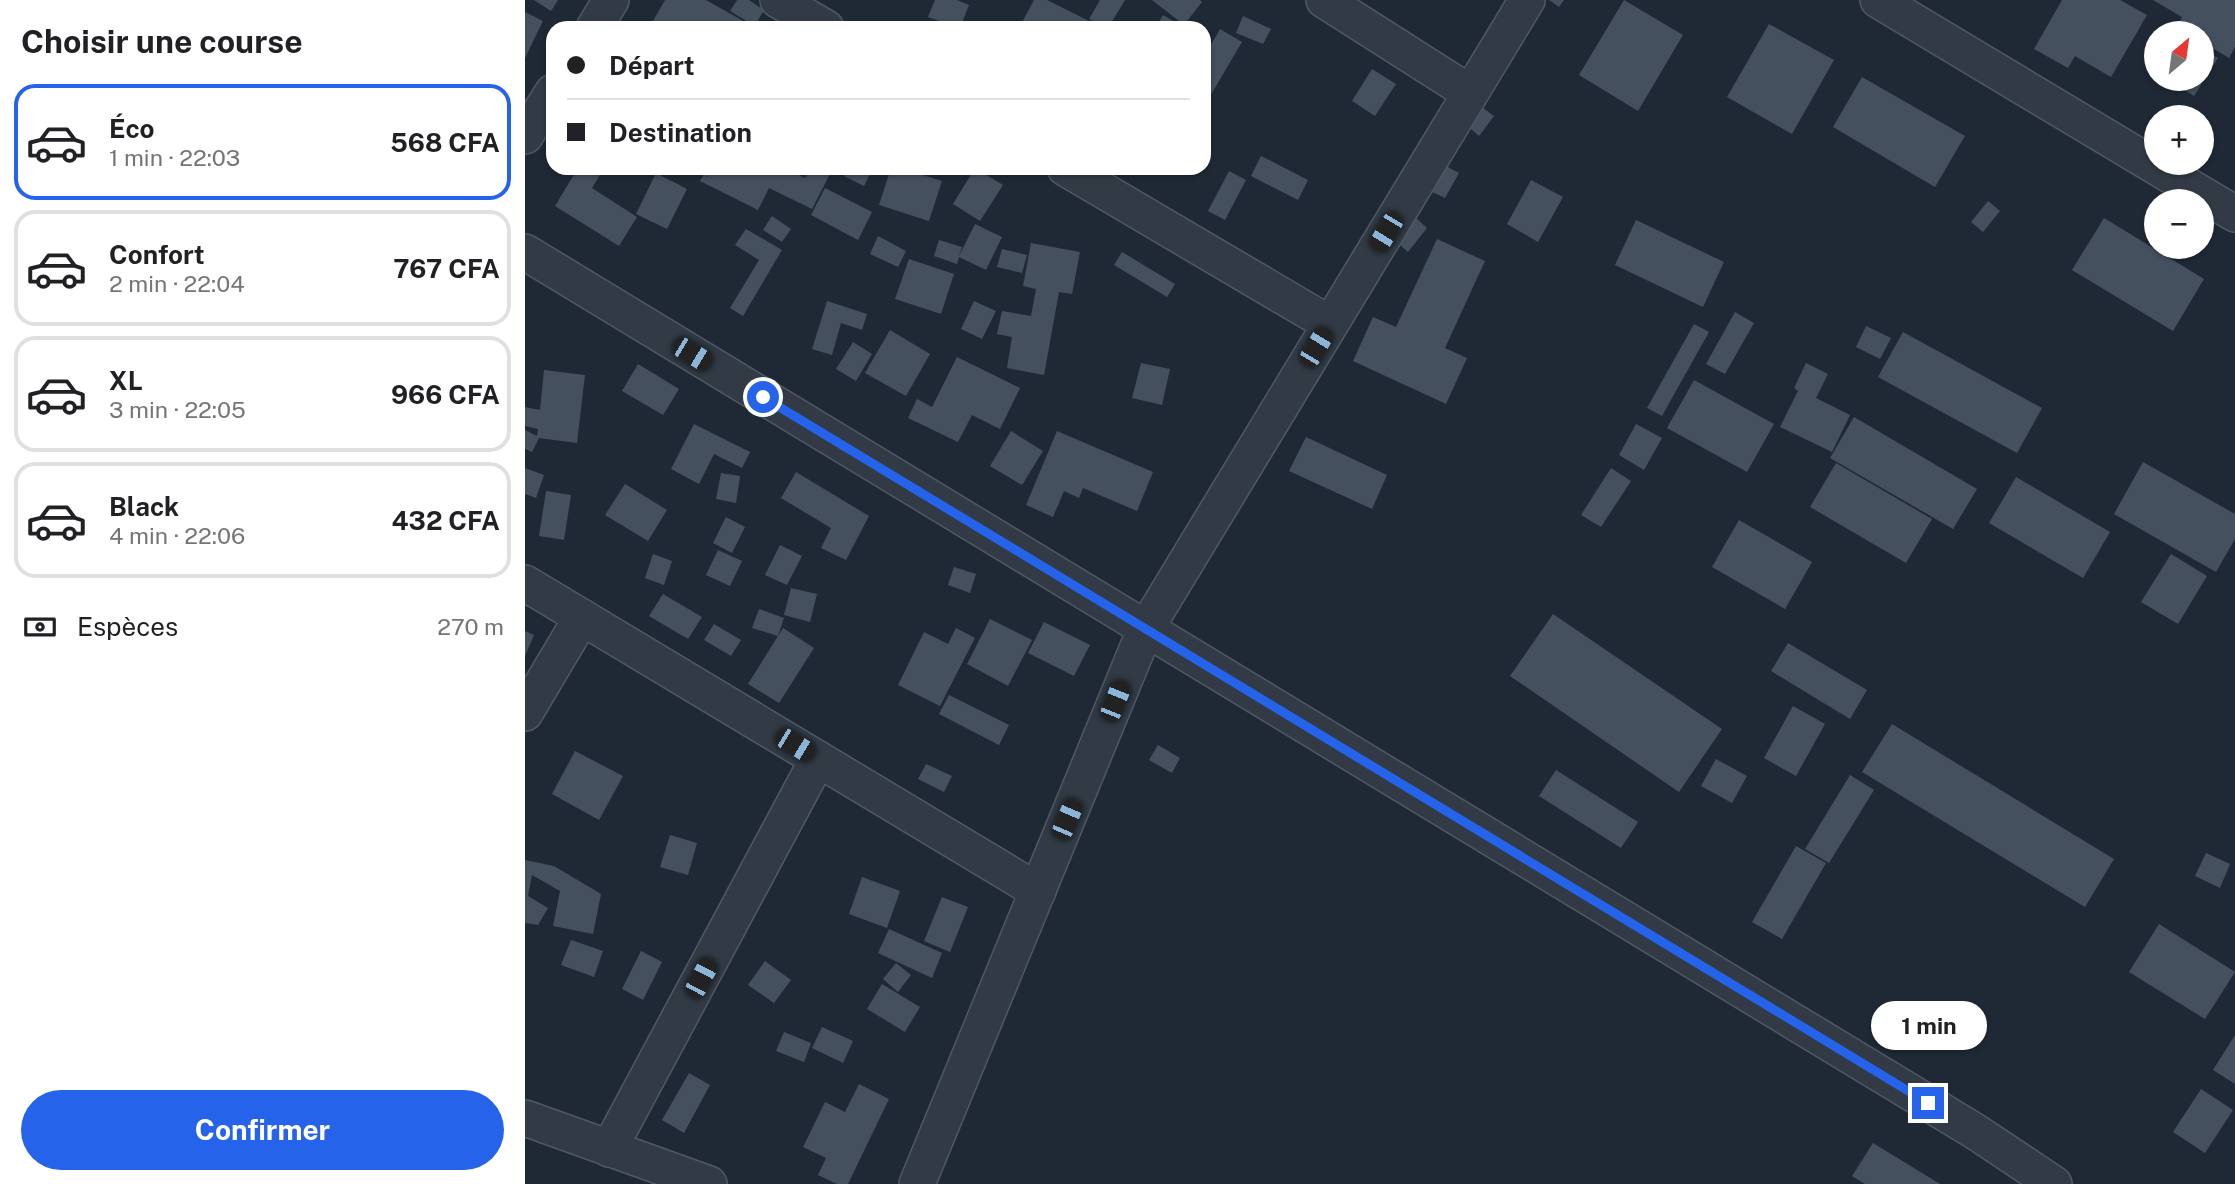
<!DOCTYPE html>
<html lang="fr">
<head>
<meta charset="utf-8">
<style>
	body { margin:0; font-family:"Public Sans",sans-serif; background:#f2f2f2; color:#202124; height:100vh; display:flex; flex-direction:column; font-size:26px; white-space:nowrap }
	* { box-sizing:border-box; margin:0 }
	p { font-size:23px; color:#757577 }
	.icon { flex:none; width:38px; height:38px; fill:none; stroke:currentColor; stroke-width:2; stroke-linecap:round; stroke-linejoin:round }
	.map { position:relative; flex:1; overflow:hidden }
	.panel { display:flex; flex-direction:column; background:#fff; width:525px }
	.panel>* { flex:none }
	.top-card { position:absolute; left:21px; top:21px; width:665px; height:154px; border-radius:21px; box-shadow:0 2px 5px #0004; display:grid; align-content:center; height:154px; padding:0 21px; background:#fff }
	.needle { width:46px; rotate:29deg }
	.controls { position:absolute; left:1619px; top:21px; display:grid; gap:14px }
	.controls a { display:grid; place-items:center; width:70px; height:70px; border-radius:50%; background:#fff; box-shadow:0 2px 5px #0004; font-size:35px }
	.end { position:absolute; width:32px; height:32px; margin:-16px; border:9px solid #2563eb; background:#fff; box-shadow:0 0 0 4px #fff }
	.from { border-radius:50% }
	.bubble { position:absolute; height:49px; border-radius:24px; background:#fff; box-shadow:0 2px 5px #0004; font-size:23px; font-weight:700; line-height:49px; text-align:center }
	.car { position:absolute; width:21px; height:42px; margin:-21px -10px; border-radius:9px; box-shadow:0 0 5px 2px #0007; background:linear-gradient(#222 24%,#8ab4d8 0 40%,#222 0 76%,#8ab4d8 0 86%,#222 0) }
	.top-card b { display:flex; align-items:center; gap:24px; height:66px; font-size:26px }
	.top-card b+b { border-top:2px solid #e0e0e0 }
	.top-card i { width:18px; height:18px; background:#202124 }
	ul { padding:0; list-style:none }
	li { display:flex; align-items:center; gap:21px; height:116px; margin:0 14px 10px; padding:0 7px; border:4px solid #e0e0e0; border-radius:21px }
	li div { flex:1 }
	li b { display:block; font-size:26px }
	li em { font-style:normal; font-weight:700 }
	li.active { border-color:#2563eb }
	li>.icon { width:63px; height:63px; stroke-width:1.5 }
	h2 { padding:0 21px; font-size:32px; line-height:84px }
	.pay { display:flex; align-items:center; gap:18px; height:77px; padding:0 21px; font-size:26px }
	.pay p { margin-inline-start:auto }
	.cta { display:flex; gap:14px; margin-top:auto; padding:14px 21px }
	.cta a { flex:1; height:80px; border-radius:42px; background:#2563eb; color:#fff; font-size:28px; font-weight:700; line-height:80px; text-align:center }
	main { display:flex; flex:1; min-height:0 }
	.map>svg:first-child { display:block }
</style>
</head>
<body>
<main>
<section class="panel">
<h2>Choisir une course</h2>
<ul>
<li class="active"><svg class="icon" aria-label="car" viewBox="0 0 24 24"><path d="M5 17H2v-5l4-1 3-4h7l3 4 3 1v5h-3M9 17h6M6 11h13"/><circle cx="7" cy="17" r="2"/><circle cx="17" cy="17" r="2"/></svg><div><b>Éco</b><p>1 min · 22:03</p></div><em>568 CFA</em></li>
<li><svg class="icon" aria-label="car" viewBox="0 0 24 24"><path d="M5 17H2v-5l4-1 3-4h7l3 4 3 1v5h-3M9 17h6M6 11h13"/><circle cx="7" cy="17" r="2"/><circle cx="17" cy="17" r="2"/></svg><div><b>Confort</b><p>2 min · 22:04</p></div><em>767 CFA</em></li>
<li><svg class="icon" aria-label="car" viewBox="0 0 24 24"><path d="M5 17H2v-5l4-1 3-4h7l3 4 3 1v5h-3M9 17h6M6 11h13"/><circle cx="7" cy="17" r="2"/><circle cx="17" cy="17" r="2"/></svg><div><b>XL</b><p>3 min · 22:05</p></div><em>966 CFA</em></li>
<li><svg class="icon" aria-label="car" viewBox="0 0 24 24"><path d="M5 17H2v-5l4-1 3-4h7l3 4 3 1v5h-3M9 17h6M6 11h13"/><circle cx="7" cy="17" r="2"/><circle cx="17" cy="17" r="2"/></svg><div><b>Black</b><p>4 min · 22:06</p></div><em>432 CFA</em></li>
</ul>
<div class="pay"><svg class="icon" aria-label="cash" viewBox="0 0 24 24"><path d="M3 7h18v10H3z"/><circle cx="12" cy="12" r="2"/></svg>Espèces<p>270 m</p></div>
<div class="cta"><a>Confirmer</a></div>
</section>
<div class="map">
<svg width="1710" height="1184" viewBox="0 0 1710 1184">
	<rect width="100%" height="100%" fill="#1f2935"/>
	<!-- building -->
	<g fill="#45505f">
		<polygon points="9,0 33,0 26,11"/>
		<polygon points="140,0 181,0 222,23 219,28 124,28"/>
		<polygon points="212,0 224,0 239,10 230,26 205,11"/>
		<polygon points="410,0 432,0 444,5 435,28 403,17"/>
		<polygon points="509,0 522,0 578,28 494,28"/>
		<polygon points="575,0 600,0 583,28 564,19"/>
		<polygon points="627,0 675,0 677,2 659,25"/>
		<polygon points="1024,0 1039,0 1034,7"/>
		<polygon points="1099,0 1158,35 1113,111 1054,75"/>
		<polygon points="1537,0 1595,0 1622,15 1586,77 1550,56 1543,68 1509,49"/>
		<polygon points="1628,0 1710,0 1710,47 1704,58 1676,41 1676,33 1663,33 1652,27 1657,17"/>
		<polygon points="0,12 18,21 0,58"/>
		<polygon points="638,15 650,22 646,28 630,28"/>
		<polygon points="718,16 746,29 738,44 711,33"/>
		<polygon points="1244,24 1309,60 1267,134 1202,97"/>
		<polygon points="695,29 717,42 684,98 679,95 679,57"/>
		<polygon points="1676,48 1693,58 1669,96 1641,79 1676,79"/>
		<polygon points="847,69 871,84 850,116 827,101"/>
		<polygon points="1337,77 1440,136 1410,187 1308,127"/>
		<polygon points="953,104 969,116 954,136 939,123"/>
		<polygon points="736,156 783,180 773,200 726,176"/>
		<polygon points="915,163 934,173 920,198 901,189"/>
		<polygon points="53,168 79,168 67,188 112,217 94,246 30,206"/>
		<polygon points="182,168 260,168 280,178 285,168 308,168 287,209 244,188 233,210 175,181"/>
		<polygon points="323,168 348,168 339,186 319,176"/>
		<polygon points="366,168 376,168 417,181 404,221 354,205"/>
		<polygon points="450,168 478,185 455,221 428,204"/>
		<polygon points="704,171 721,180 700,220 683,211"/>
		<polygon points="131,173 162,189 142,229 111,214"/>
		<polygon points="1006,180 1038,197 1013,242 982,224"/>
		<polygon points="300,188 347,212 333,240 286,215"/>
		<polygon points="1463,201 1475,211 1458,232 1446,222"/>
		<polygon points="247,216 266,229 257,242 238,230"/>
		<polygon points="889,216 902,228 883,252 869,240"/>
		<polygon points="1579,218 1679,279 1648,331 1547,270"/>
		<polygon points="1111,220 1199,262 1178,307 1090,265"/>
		<polygon points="450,224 477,237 461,270 434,257 432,264 409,256 414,240 437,247 434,256"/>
		<polygon points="221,229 257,250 218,316 205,308 234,260 210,245"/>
		<polygon points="353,236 381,251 373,267 345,254"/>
		<polygon points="912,239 960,261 920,348 942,358 921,404 828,361 848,317 871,327"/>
		<polygon points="506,243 555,252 547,294 534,292 519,375 482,368 487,337 472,334 477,311 506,316 511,289 498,286"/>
		<polygon points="477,249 502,255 497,273 472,267"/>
		<polygon points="597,252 650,284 642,297 589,265"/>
		<polygon points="384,259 429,274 416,314 370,299"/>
		<polygon points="302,301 342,314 337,330 316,323 307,355 287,349"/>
		<polygon points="449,301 471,311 457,339 436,329"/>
		<polygon points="1210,312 1229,323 1200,374 1181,364"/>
		<polygon points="1169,324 1184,332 1137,416 1122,408"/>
		<polygon points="1341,326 1366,338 1355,359 1331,347"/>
		<polygon points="365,330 405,354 381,396 340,373"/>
		<polygon points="1378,332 1517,408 1492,453 1353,377"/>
		<polygon points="328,342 347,354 331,381 311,369"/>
		<polygon points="432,357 495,388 475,429 447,415 433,442 383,418 392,399 407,407"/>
		<polygon points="616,363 645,369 637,405 607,398"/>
		<polygon points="1281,363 1303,374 1291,398 1325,415 1307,452 1255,427 1273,391 1269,388"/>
		<polygon points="113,364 154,389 138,415 97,391"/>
		<polygon points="19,370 60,375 52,443 14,438 7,452 0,449 0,430 12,436 13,429 0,426 0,407 15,410"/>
		<polygon points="1169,380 1249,424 1222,472 1142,428"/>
		<polygon points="1329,417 1452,489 1428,529 1305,458"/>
		<polygon points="169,424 225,452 217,468 189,454 174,484 146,469"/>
		<polygon points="1111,424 1137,438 1119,470 1094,455"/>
		<polygon points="486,431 518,451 497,485 465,466"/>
		<polygon points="532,431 628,472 612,511 558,488 554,498 539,491 528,517 501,505"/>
		<polygon points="781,437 862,475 847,509 764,471"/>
		<polygon points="1618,462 1710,514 1710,539 1691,572 1589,514"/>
		<polygon points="1311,463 1407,519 1381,563 1285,507"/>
		<polygon points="0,468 19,475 11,498 0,494"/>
		<polygon points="1086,468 1106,481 1076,527 1056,515"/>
		<polygon points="271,472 344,516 321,560 296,548 306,528 256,498"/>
		<polygon points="196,473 215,476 211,503 191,499"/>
		<polygon points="1491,477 1585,532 1558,578 1464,523"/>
		<polygon points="100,484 142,510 123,541 80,515"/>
		<polygon points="21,491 46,495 39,540 14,536"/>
		<polygon points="201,517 220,527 207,553 188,543"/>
		<polygon points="1214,520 1287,562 1260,609 1187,567"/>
		<polygon points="255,545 277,556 262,585 240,575"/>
		<polygon points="193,550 217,561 205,586 181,575"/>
		<polygon points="128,554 147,561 139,585 120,578"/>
		<polygon points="1646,554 1682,576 1653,624 1616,602"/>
		<polygon points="429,567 451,574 445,593 423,585"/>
		<polygon points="266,588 292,594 285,622 259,615"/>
		<polygon points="138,594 177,617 163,639 124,616"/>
		<polygon points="234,609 259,618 253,636 227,628"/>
		<polygon points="1028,614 1197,729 1154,792 985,676"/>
		<polygon points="465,619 507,640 483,686 442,664"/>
		<polygon points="519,622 565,645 549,676 503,653"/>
		<polygon points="189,624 216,640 206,656 179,640"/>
		<polygon points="258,628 289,648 254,703 223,684"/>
		<polygon points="431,628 450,638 415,706 373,685 399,632 423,644"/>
		<polygon points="0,631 9,635 0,656"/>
		<polygon points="1263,643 1342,690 1325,719 1246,671"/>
		<polygon points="424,695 484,725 474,745 414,714"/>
		<polygon points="1268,706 1300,724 1271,776 1239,758"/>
		<polygon points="1367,724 1589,859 1560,907 1337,772"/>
		<polygon points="633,745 655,758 647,773 624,760"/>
		<polygon points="50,751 98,776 74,820 27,794"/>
		<polygon points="1191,759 1222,776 1207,803 1176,786"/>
		<polygon points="401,764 427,776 419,792 393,779"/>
		<polygon points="1031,770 1113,822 1096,848 1014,796"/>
		<polygon points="1325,775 1349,790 1304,863 1280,849"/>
		<polygon points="145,835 172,843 163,875 135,867"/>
		<polygon points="1271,846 1301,863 1257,939 1227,922"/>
		<polygon points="1681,853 1705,864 1695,888 1670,876"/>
		<polygon points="0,860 29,866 76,894 68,934 28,926 35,891 7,875 3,896 23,908 13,925 0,923"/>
		<polygon points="337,877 375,891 362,928 324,914"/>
		<polygon points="417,897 443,907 425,952 399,941"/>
		<polygon points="1634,924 1710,972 1680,1019 1604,972"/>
		<polygon points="364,929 417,953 407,978 353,953"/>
		<polygon points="46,940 78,951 69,977 36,965"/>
		<polygon points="116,951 137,962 118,1000 97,989"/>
		<polygon points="240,961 266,980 249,1003 223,985"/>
		<polygon points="371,963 386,975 373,992 358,979"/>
		<polygon points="357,984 395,1007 380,1032 342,1009"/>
		<polygon points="297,1027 328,1041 318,1063 287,1048"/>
		<polygon points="259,1032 286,1043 279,1062 251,1051"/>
		<polygon points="1710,1035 1710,1084 1688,1070"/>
		<polygon points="164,1073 185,1085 159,1133 137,1120"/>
		<polygon points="334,1084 364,1099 323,1184 312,1184 293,1175 301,1158 278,1147 300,1102 320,1112"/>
		<polygon points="1676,1089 1708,1110 1680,1153 1648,1132"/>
		<polygon points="1348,1143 1415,1184 1340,1184 1327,1176"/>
	</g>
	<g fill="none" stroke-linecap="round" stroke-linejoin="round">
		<!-- minor casing -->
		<g stroke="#505864" stroke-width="38">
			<g id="minor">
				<polyline points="253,0 301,28"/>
				<polyline points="799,0 945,93"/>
				<polyline points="1353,0 1710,214"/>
				<polyline points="69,28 86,0"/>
				<polyline points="0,136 28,92"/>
				<polyline points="540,168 805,324"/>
				<polyline points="0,252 1451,1132 1529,1184"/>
				<polyline points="0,583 513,891"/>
				<polyline points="0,713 57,617"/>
				<polyline points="0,1118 184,1184"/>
				<polyline points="84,1149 293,759"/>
				<polyline points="392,1184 620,630 1002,0"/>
			</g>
		</g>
		<!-- minor -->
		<use href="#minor" stroke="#323b45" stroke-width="35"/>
	</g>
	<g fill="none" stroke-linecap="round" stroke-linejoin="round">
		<!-- route -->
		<polyline stroke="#2563eb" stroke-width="9" points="238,397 1403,1103"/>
	</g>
</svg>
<div class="controls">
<a><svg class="needle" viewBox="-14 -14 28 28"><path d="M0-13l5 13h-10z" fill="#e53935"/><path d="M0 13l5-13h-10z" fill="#757577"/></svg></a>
<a>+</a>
<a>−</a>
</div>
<i class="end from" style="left:238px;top:397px"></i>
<i class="end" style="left:1403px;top:1103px"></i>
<div class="bubble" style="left:1346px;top:1001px;width:116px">1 min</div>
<i class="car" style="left:861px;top:232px;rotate:211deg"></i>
<i class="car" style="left:791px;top:347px;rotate:31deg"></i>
<i class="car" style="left:167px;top:354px;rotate:121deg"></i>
<i class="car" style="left:590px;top:701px;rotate:22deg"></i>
<i class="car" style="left:270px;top:745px;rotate:121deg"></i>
<i class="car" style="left:542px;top:819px;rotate:23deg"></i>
<i class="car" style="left:176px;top:978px;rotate:28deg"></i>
<div class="top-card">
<b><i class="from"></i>Départ</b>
<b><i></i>Destination</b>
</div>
</div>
</main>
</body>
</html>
